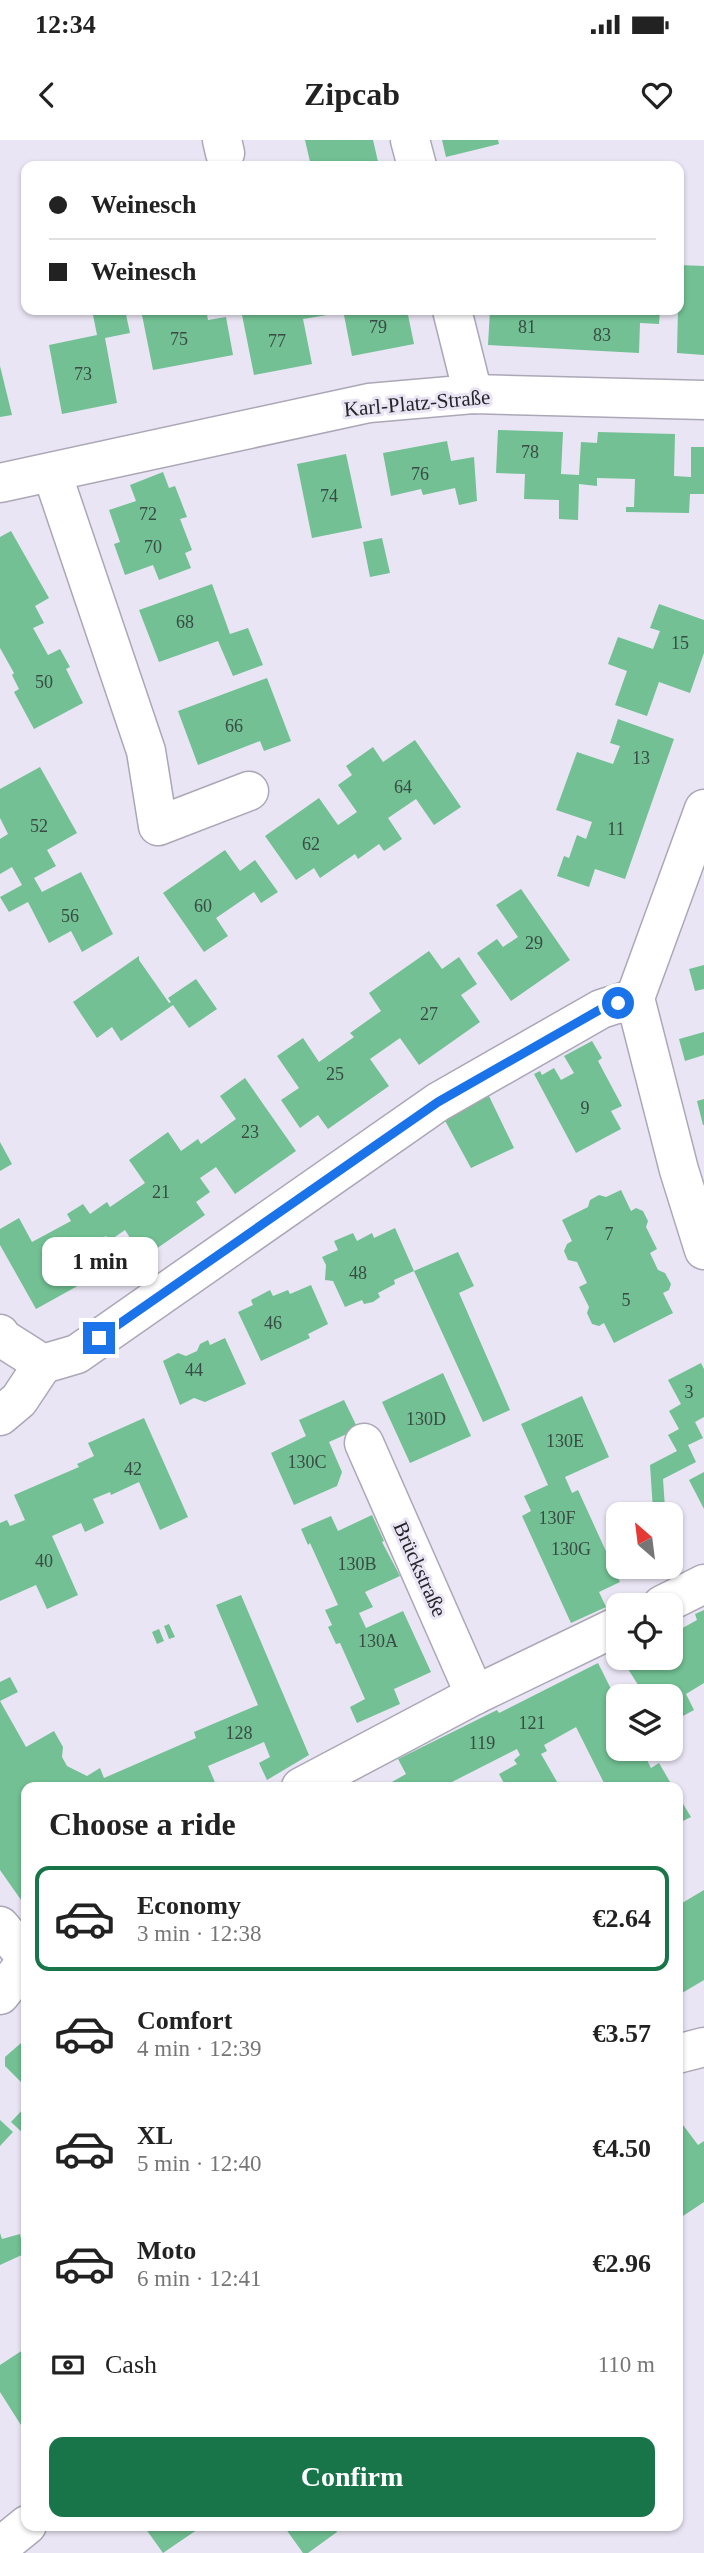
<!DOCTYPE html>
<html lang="en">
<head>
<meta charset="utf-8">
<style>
	body { margin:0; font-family:"Times New Roman",serif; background:#f6f6f6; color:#222; height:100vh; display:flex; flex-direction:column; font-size:26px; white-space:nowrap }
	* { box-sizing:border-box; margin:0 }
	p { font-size:23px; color:#767676 }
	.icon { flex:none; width:38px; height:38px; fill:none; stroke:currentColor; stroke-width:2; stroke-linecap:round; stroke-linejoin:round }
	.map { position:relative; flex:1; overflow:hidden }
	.sheet { position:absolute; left:21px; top:1642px; width:662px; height:749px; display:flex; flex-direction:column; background:#fff; border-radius:14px; box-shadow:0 2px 5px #0004 }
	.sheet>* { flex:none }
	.hud { position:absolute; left:21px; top:21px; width:663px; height:154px; border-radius:14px; box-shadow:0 2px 5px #0004; display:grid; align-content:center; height:154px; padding:0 28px; background:#fff }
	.needle { width:46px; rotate:332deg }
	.controls { position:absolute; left:606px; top:1362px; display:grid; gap:14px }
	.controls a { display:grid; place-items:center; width:77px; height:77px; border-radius:14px; background:#fff; box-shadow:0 2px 5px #0004; font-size:35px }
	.end { position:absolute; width:32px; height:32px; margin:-16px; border:9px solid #1a73e8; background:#fff; box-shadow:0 0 0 4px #fff }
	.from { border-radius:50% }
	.bubble { position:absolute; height:49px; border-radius:14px; background:#fff; box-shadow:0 2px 5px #0004; font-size:23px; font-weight:700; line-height:49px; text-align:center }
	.hud b { display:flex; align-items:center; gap:24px; height:66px; font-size:26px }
	.hud b+b { border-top:2px solid #e0e0e0 }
	.hud i { width:18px; height:18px; background:#222 }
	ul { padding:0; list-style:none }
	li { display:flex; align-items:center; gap:21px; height:105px; margin:0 14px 10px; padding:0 14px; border:4px solid transparent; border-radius:14px }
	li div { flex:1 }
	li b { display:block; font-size:26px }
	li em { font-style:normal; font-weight:700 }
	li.current { border-color:#187449 }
	li>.icon { width:63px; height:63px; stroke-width:1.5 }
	h2 { padding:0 28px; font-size:32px; line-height:84px }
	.pay { display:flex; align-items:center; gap:18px; height:77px; padding:0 28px; font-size:26px }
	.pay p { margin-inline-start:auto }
	.primary-button { display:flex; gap:14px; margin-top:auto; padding:14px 28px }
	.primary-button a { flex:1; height:80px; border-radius:14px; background:#187449; color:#fff; font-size:28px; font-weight:700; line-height:80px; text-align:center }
	.status { display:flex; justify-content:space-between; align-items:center; height:49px; padding:0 35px; background:#fff; direction:ltr }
	.status svg { height:19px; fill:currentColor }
	header { display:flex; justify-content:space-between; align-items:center; height:91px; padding:0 28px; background:#fff; font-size:32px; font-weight:700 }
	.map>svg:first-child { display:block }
</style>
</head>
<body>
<div class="status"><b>12:34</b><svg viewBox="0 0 49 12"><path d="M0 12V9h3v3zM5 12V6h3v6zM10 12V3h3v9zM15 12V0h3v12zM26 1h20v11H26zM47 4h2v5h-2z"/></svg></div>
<header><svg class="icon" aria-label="back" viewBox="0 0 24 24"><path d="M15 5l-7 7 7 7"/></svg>Zipcab<svg class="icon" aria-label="heart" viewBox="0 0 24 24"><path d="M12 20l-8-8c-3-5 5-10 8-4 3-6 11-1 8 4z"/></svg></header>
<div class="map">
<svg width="704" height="2413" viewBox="0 0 704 2413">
	<rect width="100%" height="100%" fill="#eae5f4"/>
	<!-- building -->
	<g fill="#72c093">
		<polygon points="305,0 373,0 379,26 311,26"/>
		<polygon points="442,0 498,0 499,4 446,17"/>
		<polygon points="679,125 704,126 704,215 677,213"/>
		<polygon points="92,170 125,170 130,193 105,198 117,263 62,274 49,205 97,195"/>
		<polygon points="141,170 206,170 208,180 226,177 233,215 153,230"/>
		<polygon points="241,170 326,170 327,175 303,179 312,224 254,235"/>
		<polygon points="343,170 407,170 414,204 352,216"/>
		<polygon points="490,170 660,170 659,184 640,183 639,213 488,205"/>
		<polygon points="0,226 12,275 0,277"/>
		<polygon points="498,290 563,292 561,334 579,335 581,302 597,303 598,292 675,294 674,336 691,337 691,307 704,307 704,354 690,354 689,373 626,372 626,367 634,367 635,339 597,338 597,346 579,344 578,380 559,379 559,360 524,359 525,334 496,333"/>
		<polygon points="447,301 451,321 474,317 477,361 459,365 455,348 423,355 421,349 391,356 383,313"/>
		<polygon points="346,314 362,388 312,398 297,324"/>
		<polygon points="163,332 169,348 175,346 187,377 180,379 192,410 185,413 191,428 159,440 153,425 125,435 114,404 120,402 109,370 136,361 130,345"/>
		<polygon points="11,391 49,458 35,466 44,483 33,488 48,515 60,509 70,527 66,529 83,563 34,589 14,552 19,549 12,535 14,533 0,508 0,397"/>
		<polygon points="382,398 390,433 370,437 363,402"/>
		<polygon points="212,444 230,494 248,488 263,525 233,536 218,501 159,522 139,470"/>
		<polygon points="659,464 704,480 704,513 690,553 659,542 647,576 615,565 627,531 608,524 618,497 653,509 660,491 650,488"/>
		<polygon points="267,538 291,601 264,611 260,601 198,625 178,571"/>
		<polygon points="618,579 674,599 625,739 595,729 589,747 557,736 564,716 569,718 577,695 586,699 592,682 556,670 577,612 613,624 620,606 610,603"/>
		<polygon points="415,600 461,667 434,685 416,659 388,678 402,699 384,711 379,704 358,719 355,714 320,738 314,728 296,740 265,696 319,658 338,685 357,672 338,645 352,635 346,626 373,607 383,622"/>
		<polygon points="40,627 77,693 47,710 56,726 34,738 42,752 81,732 113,794 82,812 71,791 49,803 28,762 9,772 0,757 22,745 12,727 0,734 0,699 8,694 0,678 0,649"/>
		<polygon points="225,710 240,731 255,720 278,752 261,763 254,752 216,778 228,796 204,812 163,753"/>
		<polygon points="521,749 570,820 511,861 477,813 497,799 503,807 518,797 496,765"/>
		<polygon points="429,811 442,829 459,817 477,844 461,855 480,882 419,925 400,898 370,919 389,946 328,989 318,975 300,988 281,960 299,948 277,916 303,898 319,922 354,897 350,893 381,871 369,853"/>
		<polygon points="139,816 139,820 169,863 171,862 168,858 196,839 217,869 189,888 173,865 121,901 112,887 97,898 73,862"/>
		<polygon points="704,825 704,849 695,851 689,829"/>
		<polygon points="704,892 704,915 685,921 679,899"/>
		<polygon points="592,901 602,918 598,921 622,966 611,971 621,989 576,1013 534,934 540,931 542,935 554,928 561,940 574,933 564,916"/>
		<polygon points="245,938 296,1011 235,1054 216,1027 200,1038 210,1052 196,1062 205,1075 143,1118 125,1090 109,1101 106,1096 86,1107 101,1133 36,1169 0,1105 0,1089 19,1078 32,1102 71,1081 67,1074 83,1064 90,1074 107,1062 110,1067 145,1043 129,1020 168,992 181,1011 198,999 201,1004 236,979 220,956"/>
		<polygon points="487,952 514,1008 471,1028 443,977"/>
		<polygon points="704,959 704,985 703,985 697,961"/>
		<polygon points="0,1002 12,1024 0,1031"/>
		<polygon points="621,1050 631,1071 636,1068 643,1071 648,1081 646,1087 657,1109 650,1113 658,1130 665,1133 671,1144 669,1150 663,1153 673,1173 614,1203 604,1183 599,1186 592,1184 587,1173 589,1167 579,1147 587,1143 577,1122 568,1120 564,1111 567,1104 572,1101 562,1080 588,1067 590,1060 599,1055 606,1057"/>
		<polygon points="395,1088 414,1131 458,1112 474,1146 459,1153 510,1270 483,1282 414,1131 394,1140 395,1144 378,1153 380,1157 373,1162 364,1164 362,1160 345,1167 333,1141 325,1140 326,1125 322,1117 338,1110 334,1101 353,1093 357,1101 372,1093 374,1098"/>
		<polygon points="311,1145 328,1184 308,1194 310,1198 261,1221 238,1172 253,1165 251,1160 270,1150 273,1156 288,1150 290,1154"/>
		<polygon points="225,1198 246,1244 205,1262 194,1258 180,1265 163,1221 178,1213 186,1216 197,1211 200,1204 208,1200 210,1205"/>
		<polygon points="701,1223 704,1229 704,1277 695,1282 703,1298 688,1305 696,1322 663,1339 665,1368 653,1370 650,1325 677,1311 668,1295 679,1289 669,1271 681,1264 668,1240"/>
		<polygon points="443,1233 471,1296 410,1323 382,1262"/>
		<polygon points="582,1256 609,1317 565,1337 572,1353 578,1350 620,1442 599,1452 606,1467 571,1483 522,1376 531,1371 524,1356 548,1345 521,1284"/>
		<polygon points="344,1260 358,1289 329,1302 342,1332 337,1346 294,1365 271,1313 306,1296 299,1280"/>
		<polygon points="144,1278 188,1377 160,1390 139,1342 111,1355 110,1352 93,1359 104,1383 85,1392 81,1383 52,1396 78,1455 47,1469 36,1445 0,1461 0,1383 7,1380 10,1386 25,1380 14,1355 79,1327 77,1324 94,1316 88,1303"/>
		<polygon points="704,1332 704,1369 689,1340"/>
		<polygon points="372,1375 384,1401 382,1402 400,1436 365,1452 373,1467 359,1473 366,1488 403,1471 431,1532 394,1549 400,1564 357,1583 350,1567 365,1559 340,1503 336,1504 328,1487 332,1485 325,1470 338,1465 310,1403 308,1405 301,1389 331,1376 338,1391"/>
		<polygon points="241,1455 309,1615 267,1640 259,1623 270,1617 264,1602 208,1626 217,1647 26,1647 26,1767 0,1730 0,1542 10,1537 18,1552 0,1561 26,1607 54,1591 63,1607 62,1617 67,1626 87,1636 100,1628 104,1638 196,1598 194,1592 258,1565 216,1465"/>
		<polygon points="704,1470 704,1543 686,1554 694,1570 670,1583 670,1556 645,1556 623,1521 630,1517 670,1517 670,1495 697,1480 695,1474"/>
		<polygon points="169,1484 175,1497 169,1499 164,1486"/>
		<polygon points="159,1489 164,1501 157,1504 152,1492"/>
		<polygon points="598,1523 618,1563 618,1608 641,1608 651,1628 659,1623 673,1647 606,1647 576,1587 544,1605 547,1611 541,1614 560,1647 506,1647 499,1634 517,1624 514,1620 520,1615 517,1609 450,1643 452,1647 383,1647 406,1634 398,1619 497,1570 499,1573"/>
		<polygon points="677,1654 691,1677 677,1684"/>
		<polygon points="704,1750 704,1840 677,1856 677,1766"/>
		<polygon points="26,1893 26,1947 5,1926 5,1917 21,1903 22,1894"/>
		<polygon points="24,1968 26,1970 26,1996 11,1982"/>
		<polygon points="677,1977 698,2005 704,2001 704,2062 677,2080"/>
		<polygon points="0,1980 13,1992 0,2006"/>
		<polygon points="0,2093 2,2099 20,2094 24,2114 0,2125"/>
		<polygon points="26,2208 26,2293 0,2252 0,2225"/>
		<polygon points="143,2385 204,2385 163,2413"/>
		<polygon points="283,2385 333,2385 337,2392 308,2413 303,2413"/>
	</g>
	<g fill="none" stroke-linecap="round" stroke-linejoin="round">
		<!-- street casing -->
		<g stroke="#aca7b6" stroke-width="41">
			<g id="street">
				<polyline points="222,0 225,13"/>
				<polyline points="410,0 417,26"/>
				<polyline points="452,170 473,254"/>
				<polyline points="52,333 146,611 158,686 249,651"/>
				<polyline points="0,343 369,263 473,254 704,260"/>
				<polyline points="704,669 635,858 679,1030 704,1110"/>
				<polyline points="0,1194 2,1198 43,1224 77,1214 438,962 601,869 635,858"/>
				<polyline points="0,1276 19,1260 43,1224"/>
				<polyline points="364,1303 475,1555"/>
				<polyline points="662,1465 704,1444"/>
				<polyline points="301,1647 475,1555 618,1486"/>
				<polyline points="0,1786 26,1817"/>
				<polyline points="0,1855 26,1822"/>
				<polyline points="677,1914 704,1907"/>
				<polyline points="0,2407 27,2385"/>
			</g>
		</g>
		<!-- street -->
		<use href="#street" stroke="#fff" stroke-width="38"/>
	</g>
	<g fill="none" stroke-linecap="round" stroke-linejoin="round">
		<!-- route -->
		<polyline stroke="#1a73e8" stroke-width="9" points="99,1198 438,962 601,869 618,863"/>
	</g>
	<g text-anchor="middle" stroke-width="6" stroke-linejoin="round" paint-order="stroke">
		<!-- number labels -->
		<g font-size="18" fill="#384b44">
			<text x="378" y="193">79</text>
			<text x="527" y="193">81</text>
			<text x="602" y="201">83</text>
			<text x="179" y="205">75</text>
			<text x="277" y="207">77</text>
			<text x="83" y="240">73</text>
			<text x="530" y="318">78</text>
			<text x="420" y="340">76</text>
			<text x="329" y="362">74</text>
			<text x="148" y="380">72</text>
			<text x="153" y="413">70</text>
			<text x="185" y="488">68</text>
			<text x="680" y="509">15</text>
			<text x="44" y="548">50</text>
			<text x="234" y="592">66</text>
			<text x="641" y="624">13</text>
			<text x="403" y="653">64</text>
			<text x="39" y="692">52</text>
			<text x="616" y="695">11</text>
			<text x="311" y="710">62</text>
			<text x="203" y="772">60</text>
			<text x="70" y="782">56</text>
			<text x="534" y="809">29</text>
			<text x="429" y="880">27</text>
			<text x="335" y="940">25</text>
			<text x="585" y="974">9</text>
			<text x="250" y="998">23</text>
			<text x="161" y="1058">21</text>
			<text x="609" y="1100">7</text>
			<text x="358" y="1139">48</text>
			<text x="626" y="1166">5</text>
			<text x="273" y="1189">46</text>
			<text x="194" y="1236">44</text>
			<text x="689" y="1258">3</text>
			<text x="426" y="1285">130D</text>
			<text x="565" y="1307">130E</text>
			<text x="307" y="1328">130C</text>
			<text x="133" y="1335">42</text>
			<text x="557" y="1384">130F</text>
			<text x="571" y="1415">130G</text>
			<text x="44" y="1427">40</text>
			<text x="357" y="1430">130B</text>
			<text x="378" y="1507">130A</text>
			<text x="532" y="1589">121</text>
			<text x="239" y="1599">128</text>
			<text x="482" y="1609">119</text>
		</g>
		<!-- street labels -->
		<g font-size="21" fill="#252429" stroke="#eae5f4">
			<text transform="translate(417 263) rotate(-5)" y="7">Karl-Platz-Straße</text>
			<text transform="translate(420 1429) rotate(66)" y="7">Brückstraße</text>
		</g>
	</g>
</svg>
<div class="controls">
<a><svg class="needle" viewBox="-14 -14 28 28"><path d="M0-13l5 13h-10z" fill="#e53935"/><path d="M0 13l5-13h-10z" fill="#767676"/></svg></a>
<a><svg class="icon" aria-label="locate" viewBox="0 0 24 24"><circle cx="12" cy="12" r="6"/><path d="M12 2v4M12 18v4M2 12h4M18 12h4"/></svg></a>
<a><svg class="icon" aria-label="layers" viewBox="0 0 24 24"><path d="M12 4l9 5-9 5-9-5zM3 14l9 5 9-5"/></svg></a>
</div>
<i class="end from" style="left:618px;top:863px"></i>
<i class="end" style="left:99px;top:1198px"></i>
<div class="bubble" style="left:42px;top:1097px;width:116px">1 min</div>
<div class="hud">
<b><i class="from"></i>Weinesch</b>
<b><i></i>Weinesch</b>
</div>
<section class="sheet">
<h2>Choose a ride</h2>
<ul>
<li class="current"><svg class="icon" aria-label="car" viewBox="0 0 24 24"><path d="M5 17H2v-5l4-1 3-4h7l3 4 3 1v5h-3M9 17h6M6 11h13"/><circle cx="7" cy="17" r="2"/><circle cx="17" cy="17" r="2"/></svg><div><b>Economy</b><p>3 min · 12:38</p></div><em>€2.64</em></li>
<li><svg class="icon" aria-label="car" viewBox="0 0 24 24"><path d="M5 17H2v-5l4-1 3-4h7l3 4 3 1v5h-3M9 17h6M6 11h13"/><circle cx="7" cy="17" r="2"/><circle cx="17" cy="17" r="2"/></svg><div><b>Comfort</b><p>4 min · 12:39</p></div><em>€3.57</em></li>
<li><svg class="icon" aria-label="car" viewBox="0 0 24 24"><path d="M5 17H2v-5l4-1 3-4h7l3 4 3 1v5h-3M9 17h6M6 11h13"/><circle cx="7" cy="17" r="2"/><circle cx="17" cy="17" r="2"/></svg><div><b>XL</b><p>5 min · 12:40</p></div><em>€4.50</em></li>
<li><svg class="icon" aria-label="car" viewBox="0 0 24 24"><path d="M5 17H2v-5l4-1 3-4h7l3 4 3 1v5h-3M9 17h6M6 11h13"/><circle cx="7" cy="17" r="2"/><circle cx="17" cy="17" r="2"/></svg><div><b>Moto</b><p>6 min · 12:41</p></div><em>€2.96</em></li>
</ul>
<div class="pay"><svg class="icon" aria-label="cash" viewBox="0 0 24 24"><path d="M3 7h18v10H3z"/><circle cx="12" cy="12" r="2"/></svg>Cash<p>110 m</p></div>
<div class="primary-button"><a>Confirm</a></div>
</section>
</div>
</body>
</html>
